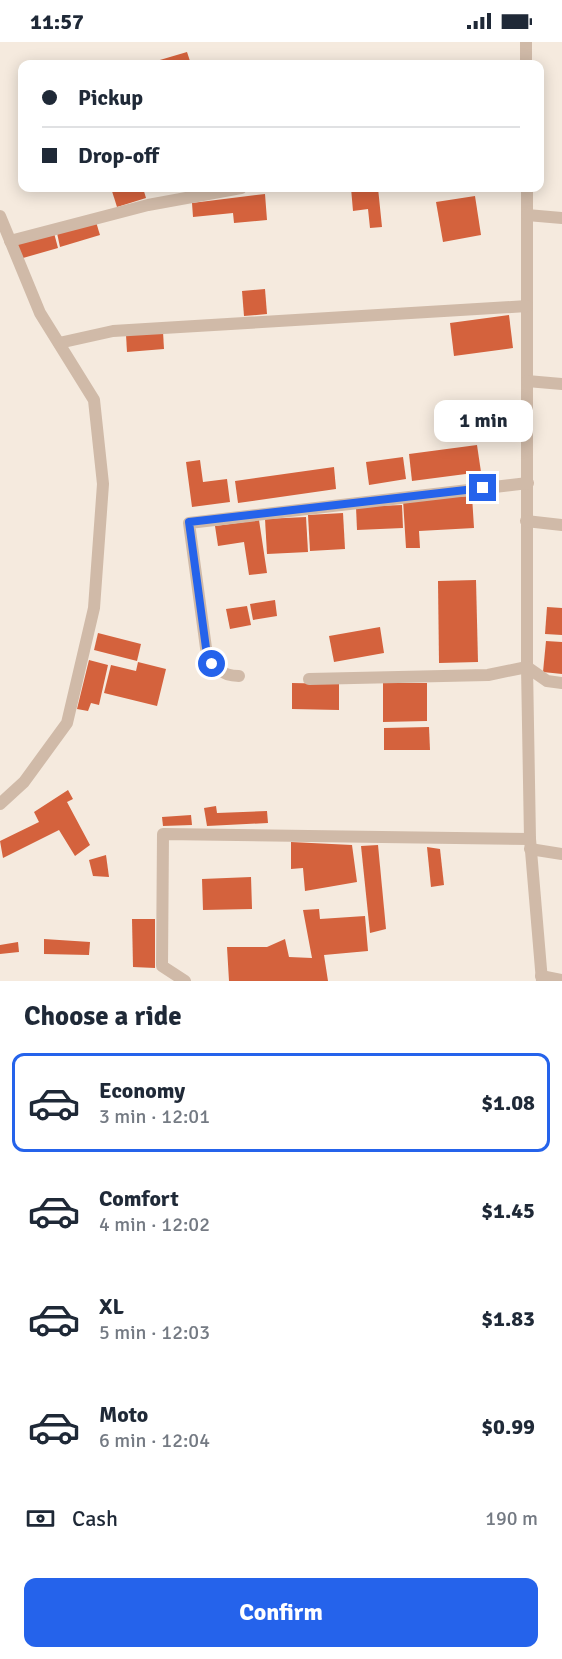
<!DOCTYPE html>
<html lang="en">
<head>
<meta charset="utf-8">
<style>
	body { margin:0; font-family:Signika,sans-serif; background:#f2f2f3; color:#1f2937; height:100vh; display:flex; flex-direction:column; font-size:22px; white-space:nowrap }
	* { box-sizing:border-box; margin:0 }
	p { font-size:20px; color:#747a83 }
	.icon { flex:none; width:33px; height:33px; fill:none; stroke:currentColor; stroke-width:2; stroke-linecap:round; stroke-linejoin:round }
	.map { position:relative; height:939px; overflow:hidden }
	.drawer { display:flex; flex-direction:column; background:#fff; flex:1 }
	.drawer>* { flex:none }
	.banner { position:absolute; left:18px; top:18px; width:526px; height:132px; border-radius:12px; box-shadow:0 3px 15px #0003; display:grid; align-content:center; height:132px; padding:0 24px; background:#fff }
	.end { position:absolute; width:27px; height:27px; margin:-14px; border:8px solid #2563eb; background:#fff; box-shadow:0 0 0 3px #fff }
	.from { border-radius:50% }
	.bubble { position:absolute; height:42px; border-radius:12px; background:#fff; box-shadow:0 3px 15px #0003; font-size:20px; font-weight:700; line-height:42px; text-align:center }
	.banner b { display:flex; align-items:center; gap:21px; height:57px; font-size:22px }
	.banner b+b { border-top:2px solid #e0e1e3 }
	.banner i { width:15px; height:15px; background:#1f2937 }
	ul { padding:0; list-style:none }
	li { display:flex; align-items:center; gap:18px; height:99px; margin:0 12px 9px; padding:0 12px; border:3px solid transparent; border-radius:12px }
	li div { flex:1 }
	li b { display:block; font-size:22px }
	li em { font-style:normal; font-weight:700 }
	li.active { border-color:#2563eb }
	li>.icon { width:54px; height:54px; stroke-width:1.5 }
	h2 { padding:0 24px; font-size:27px; line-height:72px }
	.pay { display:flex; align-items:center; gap:15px; height:66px; padding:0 24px; font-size:22px }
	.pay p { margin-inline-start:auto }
	.button { display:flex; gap:12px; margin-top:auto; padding:12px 24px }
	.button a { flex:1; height:69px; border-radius:12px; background:#2563eb; color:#fff; font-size:24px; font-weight:700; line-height:69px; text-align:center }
	.status { display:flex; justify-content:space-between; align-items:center; height:42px; padding:0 30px; background:#fff; direction:ltr }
	.status svg { height:16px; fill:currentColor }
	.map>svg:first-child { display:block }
</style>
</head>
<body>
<div class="status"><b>11:57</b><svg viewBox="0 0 49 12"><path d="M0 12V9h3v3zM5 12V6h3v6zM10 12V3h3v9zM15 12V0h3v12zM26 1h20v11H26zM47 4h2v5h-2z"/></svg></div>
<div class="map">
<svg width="562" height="939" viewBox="0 0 562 939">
	<rect width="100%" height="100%" fill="#f5eade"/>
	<!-- building -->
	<g fill="#d4623d">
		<polygon points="187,10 191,22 154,22 153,20"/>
		<polygon points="111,146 143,146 146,156 117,165"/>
		<polygon points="351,146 378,146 382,185 370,186 368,167 353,169"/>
		<polygon points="265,152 267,178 234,181 233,171 193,175 192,161"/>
		<polygon points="475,154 481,193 443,200 436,160"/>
		<polygon points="96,180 100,193 60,205 57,191"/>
		<polygon points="54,191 58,206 16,218 12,203"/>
		<polygon points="265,247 267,272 244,274 242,249"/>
		<polygon points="509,273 513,306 454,314 450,281"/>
		<polygon points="163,290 164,307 127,310 126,293"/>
		<polygon points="477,403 481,430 412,439 409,412"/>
		<polygon points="403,415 406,437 369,443 366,420"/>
		<polygon points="200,418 203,440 227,437 230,460 192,465 186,420"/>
		<polygon points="334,425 336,447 238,461 235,439"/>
		<polygon points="472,454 474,486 419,489 420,506 406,506 403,458"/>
		<polygon points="402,463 403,486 357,488 356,465"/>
		<polygon points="343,471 345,507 310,509 308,473"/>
		<polygon points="306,475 308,510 267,512 265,477"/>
		<polygon points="259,478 267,531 249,533 244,500 218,504 215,484"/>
		<polygon points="476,538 478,620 439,621 438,539"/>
		<polygon points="275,558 277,574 253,578 250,562"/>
		<polygon points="247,564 251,583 230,587 226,567"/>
		<polygon points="547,565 562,566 562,593 545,592"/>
		<polygon points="380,585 384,611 334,620 329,594"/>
		<polygon points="98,591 141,602 137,619 94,608"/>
		<polygon points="546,599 562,600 562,632 543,630"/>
		<polygon points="89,618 108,623 99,663 91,661 88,669 77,667"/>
		<polygon points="138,620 166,627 157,664 104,651 111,623 136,629"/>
		<polygon points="292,641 339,642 339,668 292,667"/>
		<polygon points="383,641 427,641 427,679 383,680"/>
		<polygon points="429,685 430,708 384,708 384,686"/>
		<polygon points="68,748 73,757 67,760 90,803 75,814 59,788 3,816 0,799 39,780 34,770"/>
		<polygon points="216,764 217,771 267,769 268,781 207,784 204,766"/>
		<polygon points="191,773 192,783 163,784 162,775"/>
		<polygon points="291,800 352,803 357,840 305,849 303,826 291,827"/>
		<polygon points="378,803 386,887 370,891 361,804"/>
		<polygon points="427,805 440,807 444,843 431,845"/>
		<polygon points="106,813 109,835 93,834 89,818"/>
		<polygon points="251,835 252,867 203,868 202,837"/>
		<polygon points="319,867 320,877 365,874 368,909 324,913 328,939 229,939 227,905 267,905 285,897 289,915 312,916 303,868"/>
		<polygon points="132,877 155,877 155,926 133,925"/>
		<polygon points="44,897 90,900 89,913 44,912"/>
		<polygon points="18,900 19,910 0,912 0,903"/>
	</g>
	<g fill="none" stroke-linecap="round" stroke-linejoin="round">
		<!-- street -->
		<g stroke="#d0baa8" stroke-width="12">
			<polyline points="526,0 526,22"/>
			<polyline points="527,146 527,625 530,797 542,939"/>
			<polyline points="527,173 562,176"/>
			<polyline points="0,174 40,271 94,358 103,442 94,566 67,681 24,740 0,762"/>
			<polyline points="10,199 148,163 241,146"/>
			<polyline points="59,301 113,289 527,264"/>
			<polyline points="527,339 562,342"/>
			<polyline points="526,479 562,483"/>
			<path d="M239,634C220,634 213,624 206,606L189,481L528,441"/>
			<polyline points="309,637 488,633 527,625 547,639 562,641"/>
			<polyline points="530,807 562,812"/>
			<polyline points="541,934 562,938"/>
			<polyline points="185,939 162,924 163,792 530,797"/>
		</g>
	</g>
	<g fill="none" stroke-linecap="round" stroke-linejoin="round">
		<!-- route -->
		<polyline stroke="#2563eb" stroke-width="8" points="212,622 206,606 189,480 483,446"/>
	</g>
</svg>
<i class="end from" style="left:212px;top:622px"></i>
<i class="end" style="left:483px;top:446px"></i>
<div class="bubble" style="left:434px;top:358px;width:99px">1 min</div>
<div class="banner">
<b><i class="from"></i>Pickup</b>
<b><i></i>Drop-off</b>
</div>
</div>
<section class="drawer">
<h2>Choose a ride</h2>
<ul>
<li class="active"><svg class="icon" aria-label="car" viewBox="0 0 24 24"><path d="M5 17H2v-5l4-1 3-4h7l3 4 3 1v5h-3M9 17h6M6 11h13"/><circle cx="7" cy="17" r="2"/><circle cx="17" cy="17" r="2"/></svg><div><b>Economy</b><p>3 min · 12:01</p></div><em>$1.08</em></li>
<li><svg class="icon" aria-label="car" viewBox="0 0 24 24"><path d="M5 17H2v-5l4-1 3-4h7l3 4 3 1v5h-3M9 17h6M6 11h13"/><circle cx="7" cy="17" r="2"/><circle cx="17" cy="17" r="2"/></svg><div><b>Comfort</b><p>4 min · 12:02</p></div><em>$1.45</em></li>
<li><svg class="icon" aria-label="car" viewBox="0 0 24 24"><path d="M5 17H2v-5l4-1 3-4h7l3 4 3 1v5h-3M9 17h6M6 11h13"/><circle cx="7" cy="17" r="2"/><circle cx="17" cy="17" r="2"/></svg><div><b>XL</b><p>5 min · 12:03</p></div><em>$1.83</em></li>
<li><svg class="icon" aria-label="car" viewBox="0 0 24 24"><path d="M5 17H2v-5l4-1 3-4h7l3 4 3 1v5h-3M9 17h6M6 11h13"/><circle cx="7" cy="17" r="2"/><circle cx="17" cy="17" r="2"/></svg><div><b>Moto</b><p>6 min · 12:04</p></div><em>$0.99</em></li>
</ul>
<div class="pay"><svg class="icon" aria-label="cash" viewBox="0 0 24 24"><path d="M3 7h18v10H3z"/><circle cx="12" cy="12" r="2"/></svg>Cash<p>190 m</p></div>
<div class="button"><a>Confirm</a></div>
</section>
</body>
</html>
